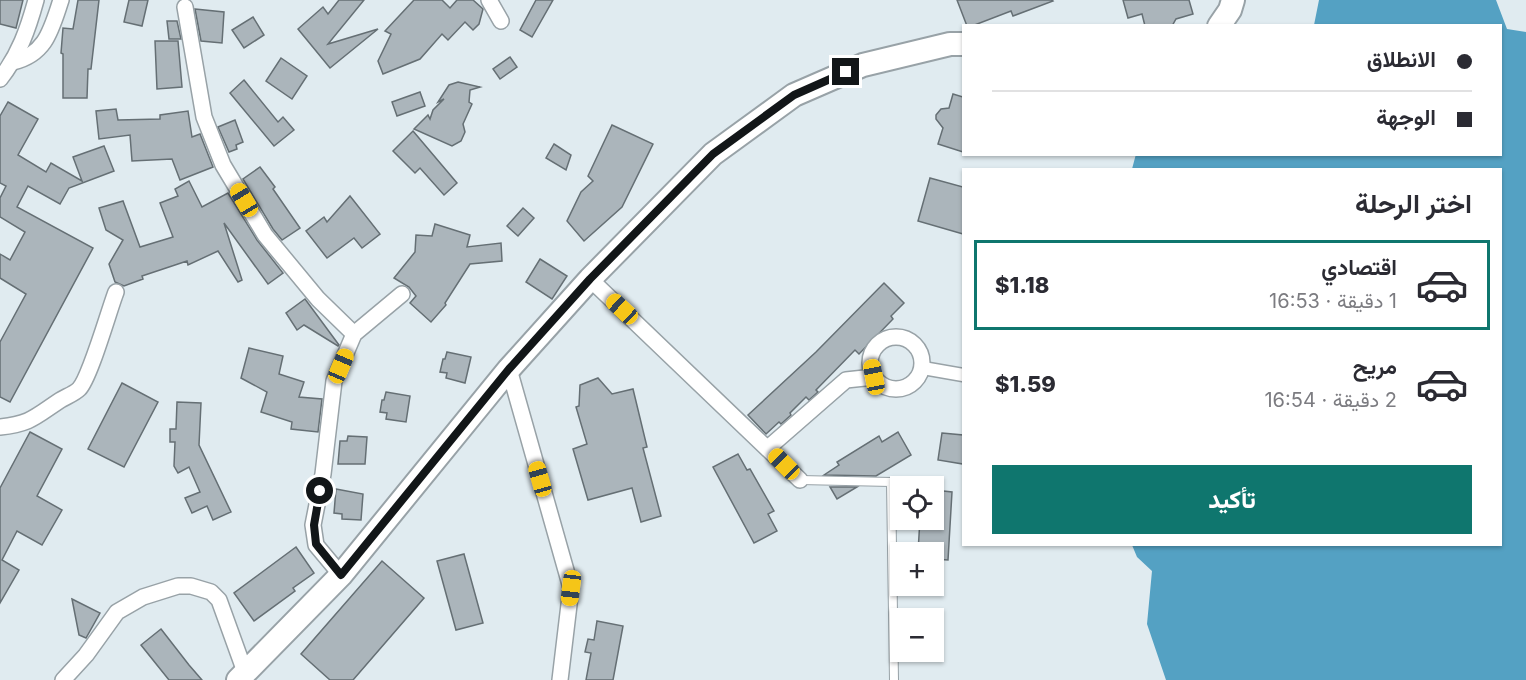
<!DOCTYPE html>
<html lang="ar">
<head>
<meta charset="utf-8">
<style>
	body { margin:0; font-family:Inter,Vazirmatn,sans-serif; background:#f7f7f7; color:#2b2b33; direction:rtl; height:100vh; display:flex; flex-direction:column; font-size:22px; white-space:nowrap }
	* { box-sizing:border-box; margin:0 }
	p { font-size:20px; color:#7c7c81 }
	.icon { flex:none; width:33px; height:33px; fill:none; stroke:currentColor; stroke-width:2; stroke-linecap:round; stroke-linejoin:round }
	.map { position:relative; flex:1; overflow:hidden; direction:ltr }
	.sheet { position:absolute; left:962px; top:168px; width:540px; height:378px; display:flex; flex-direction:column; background:#fff; border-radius:0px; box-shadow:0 2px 4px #0004; direction:rtl }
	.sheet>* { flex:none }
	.hud { position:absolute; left:962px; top:24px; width:540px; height:132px; border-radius:0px; box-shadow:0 2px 4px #0004; direction:rtl; display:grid; align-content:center; height:132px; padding:0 30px; background:#fff }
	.buttons { position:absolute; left:890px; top:476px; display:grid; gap:12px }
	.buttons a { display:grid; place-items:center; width:54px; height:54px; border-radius:0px; background:#fff; box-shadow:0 2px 4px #0004; font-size:30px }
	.end { position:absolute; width:27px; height:27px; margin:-14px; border:8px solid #121618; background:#fff; box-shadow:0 0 0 3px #fff }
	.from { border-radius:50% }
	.car { position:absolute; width:18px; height:36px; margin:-18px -9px; border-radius:8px; box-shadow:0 0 4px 2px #0007; background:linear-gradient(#f5c518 24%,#345 0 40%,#f5c518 0 76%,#345 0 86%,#f5c518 0) }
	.hud b { display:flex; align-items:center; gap:21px; height:57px; font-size:22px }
	.hud b+b { border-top:2px solid #e1e1e2 }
	.hud i { width:15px; height:15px; background:#2b2b33 }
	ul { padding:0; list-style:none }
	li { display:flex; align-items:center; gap:18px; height:90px; margin:0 12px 9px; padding:0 18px; border:3px solid transparent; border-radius:0px }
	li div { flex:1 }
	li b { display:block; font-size:22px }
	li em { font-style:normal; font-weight:800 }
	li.active { border-color:#0f766e }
	li>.icon { width:54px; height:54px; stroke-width:1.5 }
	h2 { padding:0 30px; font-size:27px; line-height:72px }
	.primary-button { display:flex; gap:12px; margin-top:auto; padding:12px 30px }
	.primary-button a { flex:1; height:69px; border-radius:0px; background:#0f766e; color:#fff; font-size:24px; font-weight:800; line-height:69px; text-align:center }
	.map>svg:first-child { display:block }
</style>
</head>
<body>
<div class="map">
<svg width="1526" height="680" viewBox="0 0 1526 680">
	<rect width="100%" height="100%" fill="#e0ebf0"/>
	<!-- water -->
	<polygon fill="#54a1c3" points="1319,0 1496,0 1507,29 1526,32 1526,680 1166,680 1147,624 1152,571 1137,557 1132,545 1500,544 1500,170 1132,169 1136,154 1500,154 1500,26 1314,25"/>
	<!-- building -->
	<g fill="#abb5bb" stroke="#656f74" stroke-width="1.5">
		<polygon points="0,0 23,0 16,28 0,24"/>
		<polygon points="78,0 99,0 91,69 88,69 87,98 63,98 63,54 61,53 63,28 73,29"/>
		<polygon points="129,0 148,0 142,26 124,22"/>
		<polygon points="339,0 364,0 328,44 378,29 330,68 298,29 323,7 328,14"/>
		<polygon points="414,0 442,0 450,8 457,0 473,0 483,9 479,24 473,30 465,22 448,40 442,34 420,59 383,74 378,61 391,34 385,31"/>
		<polygon points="536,0 553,0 532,37 520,30"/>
		<polygon points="957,0 1052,0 1053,1 1013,16 1011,11 972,26 967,26"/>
		<polygon points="1123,0 1189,0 1193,14 1176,19 1172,26 1145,26 1142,14 1128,18"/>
		<polygon points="195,9 224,12 222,43 201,41"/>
		<polygon points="253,17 264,35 244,48 232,30"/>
		<polygon points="167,21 177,21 181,39 169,39"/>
		<polygon points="155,41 178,41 182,87 157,89"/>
		<polygon points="510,57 517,67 500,79 493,69"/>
		<polygon points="281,58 307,76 292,99 266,81"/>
		<polygon points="244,80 278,122 283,117 294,130 274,146 230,93"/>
		<polygon points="458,82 480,87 470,90 469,102 472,104 463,124 465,132 461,141 452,146 414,129 428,115 430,119 433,110 444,99 438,102 449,85"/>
		<polygon points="420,92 425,106 397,116 392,102"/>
		<polygon points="953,94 963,97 963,152 938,144 943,128 936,119 936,115 941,109 949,108"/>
		<polygon points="8,102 38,119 18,155 46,172 51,163 82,181 73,157 104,146 114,171 69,188 60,204 28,186 17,207 93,248 10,402 0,397 0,342 26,294 0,278 0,254 10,260 25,232 0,217 0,198 6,186 0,183 0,116"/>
		<polygon points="116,109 118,120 160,119 160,115 188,111 192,137 200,134 213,167 180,180 172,159 132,161 130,135 99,139 96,111"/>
		<polygon points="235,120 243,142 236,145 237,149 229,152 218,127"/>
		<polygon points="612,125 653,144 622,207 584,241 567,221 581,192 593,181 588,176"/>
		<polygon points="413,131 457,183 444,195 420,168 415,173 393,151"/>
		<polygon points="554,144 571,155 566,170 546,158"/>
		<polygon points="260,167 275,187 273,189 300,228 282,240 273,229 243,179"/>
		<polygon points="930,178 963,187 963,234 918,221"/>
		<polygon points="189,181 202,207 228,193 257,240 283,273 268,284 224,223 242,280 238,282 218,251 188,265 187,261 142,276 143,279 124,286 115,282 109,264 123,240 106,230 99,208 123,201 140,247 173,237 160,203 178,196 175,189"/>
		<polygon points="350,196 380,234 362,248 354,238 327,258 306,231 324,217 327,222"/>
		<polygon points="523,208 534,218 518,236 507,226"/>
		<polygon points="435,224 470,235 467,247 501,243 502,261 470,264 445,303 446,305 431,322 410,303 416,296 409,287 394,278 415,252 416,235 432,236"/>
		<polygon points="540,259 567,276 552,299 526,282"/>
		<polygon points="884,283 904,303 891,316 893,319 859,354 855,350 816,390 818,392 809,400 806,397 790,413 791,415 781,424 779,422 766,434 748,415 816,352"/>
		<polygon points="305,299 339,345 338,346 304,325 297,330 286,313"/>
		<polygon points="249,348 283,356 279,374 304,382 299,397 322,399 318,432 291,429 292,422 261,412 267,392 241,378"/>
		<polygon points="447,352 471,357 465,383 446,378 447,373 440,372 443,359 445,359"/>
		<polygon points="598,378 612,394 633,389 647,447 643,448 661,516 641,522 632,488 588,500 573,449 587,444 576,407 579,406 580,385"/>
		<polygon points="122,383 158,402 124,467 88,449"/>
		<polygon points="386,392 410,396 406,422 386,419 387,413 380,412 382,400 384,400"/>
		<polygon points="177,402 201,403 199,445 231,512 213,520 207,506 192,513 185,498 200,492 189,467 178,473 174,466 175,442 170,442 170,429 176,429"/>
		<polygon points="30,432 62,449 37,496 62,510 42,545 17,531 2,560 19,570 0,603 0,488"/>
		<polygon points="898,432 911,455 876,476 824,475 839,465 837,462 879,436 882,442"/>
		<polygon points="942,433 963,435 963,464 938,460"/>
		<polygon points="348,436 367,437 365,464 338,464 340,441 347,441"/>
		<polygon points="738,454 747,470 750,469 774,511 768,514 777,531 754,543 713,467"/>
		<polygon points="830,487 857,487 837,499"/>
		<polygon points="336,489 363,494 361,520 342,519 342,514 334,513"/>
		<polygon points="934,490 952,492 948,560 933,559 933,552 918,552 920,519 933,519"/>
		<polygon points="296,547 314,573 293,588 295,591 254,621 234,593"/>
		<polygon points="464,554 483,623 456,630 437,561"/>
		<polygon points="382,561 424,598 353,680 330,680 301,654"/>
		<polygon points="72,599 100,613 86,638 79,635"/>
		<polygon points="597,621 623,626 613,680 586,680 591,653 585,652 588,639 594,640"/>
		<polygon points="161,629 189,665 202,680 169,680 141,645"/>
	</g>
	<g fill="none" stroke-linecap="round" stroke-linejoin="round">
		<!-- service casing -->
		<g stroke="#98a2a7" stroke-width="10">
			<polyline id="service" points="800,480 891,482 894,680"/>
		</g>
		<!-- pedestrian casing -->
		<g stroke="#98a2a7" stroke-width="15">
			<polyline id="pedestrian" points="923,368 963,375"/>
		</g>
		<!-- minor casing -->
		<g stroke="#98a2a7" stroke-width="18">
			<g id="minor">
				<polyline points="489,0 501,21"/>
				<polyline points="185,7 204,117 223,165 265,235 318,299 354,334"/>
				<path d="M13,62C46,54 51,30 61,0"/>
				<path d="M0,79C19,55 28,29 36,0"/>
				<polyline points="590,279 800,480"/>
				<circle cx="896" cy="363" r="26"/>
				<polyline points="509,369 571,588 560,680"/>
				<path d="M0,427C30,424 35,417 59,401C65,397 74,394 79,389C90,378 109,310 116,292"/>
				<polyline points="768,448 846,380 874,377"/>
				<polyline points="341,575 316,545 313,525 323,474 334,381 354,334 402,294"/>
				<polyline points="63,680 86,655 117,612 143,597 178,586 191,586 211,592 219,600 245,672"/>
			</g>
		</g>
		<!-- secondary casing -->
		<g stroke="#98a2a7" stroke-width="26">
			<g id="secondary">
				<polyline points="1219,26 1230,10 1233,0"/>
				<polyline points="238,680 341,575 509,369 590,279 713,154 794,95 863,65 950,44 963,44"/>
			</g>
		</g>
		<!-- service -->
		<use href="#service" stroke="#fff" stroke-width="8"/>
		<!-- pedestrian -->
		<use href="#pedestrian" stroke="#fff" stroke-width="12"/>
		<!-- minor -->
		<use href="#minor" stroke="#fff" stroke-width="15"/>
		<!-- secondary -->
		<use href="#secondary" stroke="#fff" stroke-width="22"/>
	</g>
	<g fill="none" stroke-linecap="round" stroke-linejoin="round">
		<!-- route -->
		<polyline stroke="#121618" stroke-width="8" points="320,491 314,525 316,544 341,575 509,369 590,279 713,154 794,95 846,72"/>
	</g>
</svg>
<div class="buttons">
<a><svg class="icon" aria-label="locate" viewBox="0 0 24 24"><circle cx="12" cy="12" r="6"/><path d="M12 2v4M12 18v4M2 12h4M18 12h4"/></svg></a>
<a>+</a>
<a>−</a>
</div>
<i class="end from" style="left:320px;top:491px"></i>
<i class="end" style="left:846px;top:72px"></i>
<i class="car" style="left:244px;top:200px;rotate:329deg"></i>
<i class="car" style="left:622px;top:309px;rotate:313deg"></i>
<i class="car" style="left:341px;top:366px;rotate:23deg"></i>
<i class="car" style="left:874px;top:377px;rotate:349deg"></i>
<i class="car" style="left:784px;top:464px;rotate:315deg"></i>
<i class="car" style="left:540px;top:479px;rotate:344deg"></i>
<i class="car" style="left:571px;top:588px;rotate:187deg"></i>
<div class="hud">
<b><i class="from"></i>الانطلاق</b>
<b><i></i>الوجهة</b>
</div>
<section class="sheet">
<h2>اختر الرحلة</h2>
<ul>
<li class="active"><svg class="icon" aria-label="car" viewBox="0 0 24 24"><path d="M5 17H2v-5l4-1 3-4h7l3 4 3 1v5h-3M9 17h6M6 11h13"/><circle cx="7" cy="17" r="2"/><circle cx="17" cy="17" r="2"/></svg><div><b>اقتصادي</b><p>1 دقيقة · 16:53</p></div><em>$1.18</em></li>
<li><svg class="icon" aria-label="car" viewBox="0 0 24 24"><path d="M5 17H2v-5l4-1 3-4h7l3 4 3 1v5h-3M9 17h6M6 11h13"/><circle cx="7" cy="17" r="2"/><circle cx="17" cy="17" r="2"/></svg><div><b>مريح</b><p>2 دقيقة · 16:54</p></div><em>$1.59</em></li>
</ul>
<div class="primary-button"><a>تأكيد</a></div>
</section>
</div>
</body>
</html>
